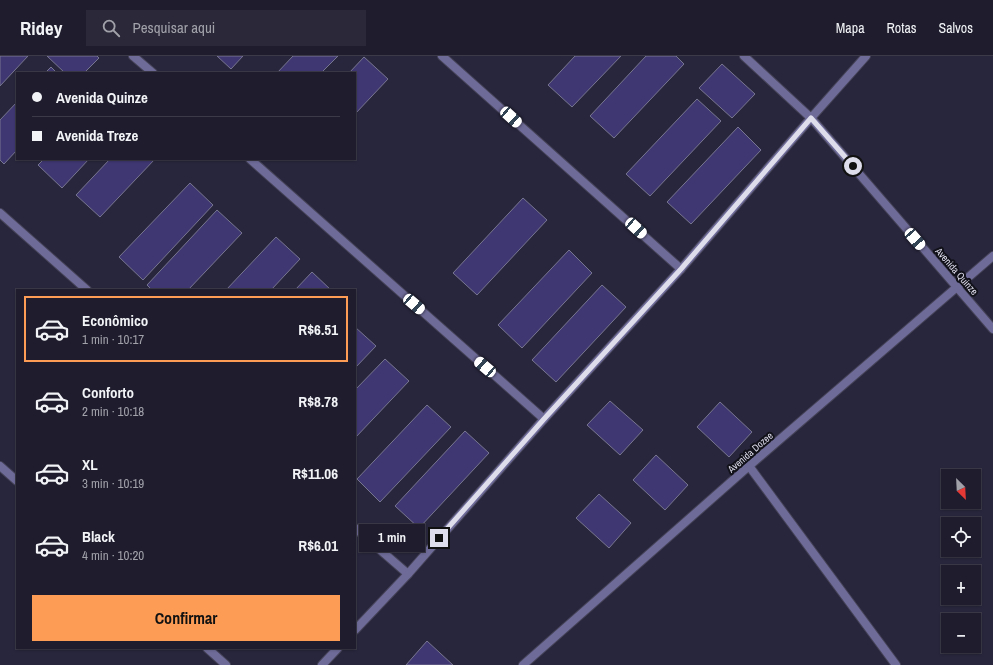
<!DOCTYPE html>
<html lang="pt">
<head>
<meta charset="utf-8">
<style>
	body { margin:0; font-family:"Archivo Narrow",sans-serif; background:#2b2939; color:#f1f3f6; height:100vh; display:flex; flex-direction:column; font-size:15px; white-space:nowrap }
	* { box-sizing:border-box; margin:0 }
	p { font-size:13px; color:#a1a1aa }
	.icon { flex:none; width:22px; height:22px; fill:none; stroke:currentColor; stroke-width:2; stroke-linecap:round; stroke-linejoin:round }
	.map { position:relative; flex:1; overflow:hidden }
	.side { position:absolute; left:16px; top:233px; width:340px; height:360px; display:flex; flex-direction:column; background:#1e1c2d; border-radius:0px; box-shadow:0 1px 3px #0004,0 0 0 1px #3c3a49 }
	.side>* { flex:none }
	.hud { position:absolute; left:16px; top:16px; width:340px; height:88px; border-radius:0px; box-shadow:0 1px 3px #0004,0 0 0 1px #3c3a49; display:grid; align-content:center; height:88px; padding:0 16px; background:#1e1c2d }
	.needle { width:26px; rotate:156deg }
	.buttons { position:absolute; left:941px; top:413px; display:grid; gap:8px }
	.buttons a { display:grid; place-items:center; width:40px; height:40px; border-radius:0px; background:#1e1c2d; box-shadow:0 1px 3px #0004,0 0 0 1px #3c3a49; font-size:20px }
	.end { position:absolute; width:18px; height:18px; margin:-9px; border:5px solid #deddec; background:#111; box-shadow:0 0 0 2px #111 }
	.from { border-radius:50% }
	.bubble { position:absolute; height:28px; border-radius:0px; background:#1e1c2d; box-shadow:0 1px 3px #0004,0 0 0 1px #3c3a49; font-size:13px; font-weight:800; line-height:28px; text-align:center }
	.car { position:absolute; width:12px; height:24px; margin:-12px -6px; border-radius:5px; box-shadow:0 0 3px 1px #0007; background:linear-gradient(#fff 24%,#345 0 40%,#fff 0 76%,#345 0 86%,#fff 0) }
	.hud b { display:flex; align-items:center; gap:14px; height:38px; font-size:15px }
	.hud b+b { border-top:1px solid #3c3a49 }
	.hud i { width:10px; height:10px; background:#f1f3f6 }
	ul { padding:7px 0 0; list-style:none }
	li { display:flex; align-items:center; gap:12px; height:66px; margin:0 8px 6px; padding:0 8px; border:2px solid transparent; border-radius:0px }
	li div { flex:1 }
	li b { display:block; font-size:15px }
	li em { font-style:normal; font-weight:800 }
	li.active { border-color:#fd9c55 }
	li>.icon { width:36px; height:36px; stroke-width:1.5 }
	.action { display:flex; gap:8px; margin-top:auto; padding:8px 16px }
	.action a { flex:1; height:46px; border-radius:0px; background:#fd9c55; color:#111; font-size:16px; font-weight:800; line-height:46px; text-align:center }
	header { display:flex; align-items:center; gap:24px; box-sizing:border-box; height:56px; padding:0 20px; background:#1e1c2d; border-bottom:1px solid #3c3a49 }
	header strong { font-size:19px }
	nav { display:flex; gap:22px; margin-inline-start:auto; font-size:14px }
	.search { width:280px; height:36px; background:#2b2939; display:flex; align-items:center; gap:10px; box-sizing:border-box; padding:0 14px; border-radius:0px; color:#a1a1aa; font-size:15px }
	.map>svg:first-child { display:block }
</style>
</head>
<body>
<header>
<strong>Ridey</strong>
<div class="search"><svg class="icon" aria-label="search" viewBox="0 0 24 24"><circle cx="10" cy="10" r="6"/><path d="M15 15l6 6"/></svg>Pesquisar aqui</div>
<nav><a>Mapa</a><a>Rotas</a><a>Salvos</a></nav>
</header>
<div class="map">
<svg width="993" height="609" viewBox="0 0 993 609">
	<rect width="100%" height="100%" fill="#28263c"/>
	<!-- building -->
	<g fill="#3f3772" stroke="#777690">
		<polygon points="0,0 28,0 0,30"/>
		<polygon points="47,0 97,0 99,2 84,17 65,17"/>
		<polygon points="217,0 243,0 231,13"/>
		<polygon points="293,0 338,0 321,17 277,17"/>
		<polygon points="575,0 621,0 572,51 548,29"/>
		<polygon points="646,0 676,0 684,8 614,82 590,60"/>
		<polygon points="364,1 388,23 355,58 355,17 349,17"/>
		<polygon points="722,8 755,38 732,62 699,32"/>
		<polygon points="51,11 57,17 45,17"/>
		<polygon points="697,43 721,65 650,140 626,118"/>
		<polygon points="17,46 17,94 4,108 0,104 0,64"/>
		<polygon points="738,71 761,94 691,168 667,146"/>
		<polygon points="44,103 89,103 62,132 38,109"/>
		<polygon points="110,103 155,103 100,161 76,139"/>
		<polygon points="190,127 213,149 143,224 119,201"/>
		<polygon points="523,142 547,164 477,239 453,217"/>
		<polygon points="217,154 242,177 188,234 152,234 147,229"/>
		<polygon points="276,181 300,203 271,234 226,234"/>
		<polygon points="569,194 592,217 522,292 498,269"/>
		<polygon points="312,216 331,234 295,234"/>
		<polygon points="602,229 626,251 556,326 532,304"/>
		<polygon points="355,271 376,290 355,312"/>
		<polygon points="385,303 409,325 355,382 355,334"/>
		<polygon points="610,345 643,374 620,399 587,369"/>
		<polygon points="720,346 752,376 729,401 697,371"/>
		<polygon points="427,349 451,371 380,446 357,423"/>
		<polygon points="465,375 489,397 419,472 395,450"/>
		<polygon points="656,399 688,429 665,454 633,424"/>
		<polygon points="599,438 631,467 609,492 576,462"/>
		<polygon points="427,585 453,609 406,609"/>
	</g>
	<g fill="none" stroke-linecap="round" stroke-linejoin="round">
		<!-- street casing -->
		<g stroke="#454358" stroke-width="10">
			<g id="street">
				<polyline points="133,0 153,17"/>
				<polyline points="442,0 681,213"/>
				<polyline points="744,0 811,62 993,273"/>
				<polyline points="250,103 544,363"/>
				<polyline points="0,157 87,234"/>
				<polyline points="0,410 17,425"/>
				<polyline points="749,410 896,609"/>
				<polyline points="355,472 408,518"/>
				<polyline points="355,574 408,518 544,363 681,213 811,62 866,0"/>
				<polyline points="207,592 226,609"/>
				<polyline points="322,609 338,592"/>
				<polyline points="523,609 749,410 993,200"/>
			</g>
		</g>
		<!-- street -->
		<use href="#street" stroke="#6f6b99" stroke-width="8"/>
	</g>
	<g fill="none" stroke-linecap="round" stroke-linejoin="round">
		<!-- route -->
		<polyline stroke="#deddec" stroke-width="5" points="439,482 544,363 681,213 811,62 853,110"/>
	</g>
	<g text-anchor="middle" stroke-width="4" stroke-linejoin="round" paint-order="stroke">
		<!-- street labels -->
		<g font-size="10" fill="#deddec" stroke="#11111a">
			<text transform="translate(957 215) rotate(49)" y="4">Avenida Quinze</text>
			<text transform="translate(750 396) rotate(-41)" y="4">Avenida Dozee</text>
		</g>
	</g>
</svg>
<div class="buttons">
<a><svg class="needle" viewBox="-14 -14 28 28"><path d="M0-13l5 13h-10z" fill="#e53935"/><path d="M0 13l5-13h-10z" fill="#a1a1aa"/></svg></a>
<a><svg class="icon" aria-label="locate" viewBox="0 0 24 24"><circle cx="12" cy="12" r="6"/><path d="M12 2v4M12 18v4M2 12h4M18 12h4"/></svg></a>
<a>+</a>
<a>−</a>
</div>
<i class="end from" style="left:853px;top:110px"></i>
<i class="end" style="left:439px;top:482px"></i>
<div class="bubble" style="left:359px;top:468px;width:66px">1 min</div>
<i class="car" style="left:511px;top:61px;rotate:132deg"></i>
<i class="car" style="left:636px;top:172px;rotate:132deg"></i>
<i class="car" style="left:915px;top:183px;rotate:139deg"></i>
<i class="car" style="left:414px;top:248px;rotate:131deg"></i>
<i class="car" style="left:485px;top:311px;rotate:311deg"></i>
<div class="hud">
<b><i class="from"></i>Avenida Quinze</b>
<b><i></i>Avenida Treze</b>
</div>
<section class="side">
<ul>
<li class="active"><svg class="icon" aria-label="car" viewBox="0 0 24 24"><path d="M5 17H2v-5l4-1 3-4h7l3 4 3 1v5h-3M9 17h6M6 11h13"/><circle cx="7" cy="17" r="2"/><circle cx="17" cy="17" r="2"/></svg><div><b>Econômico</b><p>1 min · 10:17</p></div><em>R$6.51</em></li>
<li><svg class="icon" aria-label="car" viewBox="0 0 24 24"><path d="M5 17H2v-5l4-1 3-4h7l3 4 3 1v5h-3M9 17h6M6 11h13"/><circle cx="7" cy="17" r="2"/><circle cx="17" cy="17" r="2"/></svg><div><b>Conforto</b><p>2 min · 10:18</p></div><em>R$8.78</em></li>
<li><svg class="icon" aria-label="car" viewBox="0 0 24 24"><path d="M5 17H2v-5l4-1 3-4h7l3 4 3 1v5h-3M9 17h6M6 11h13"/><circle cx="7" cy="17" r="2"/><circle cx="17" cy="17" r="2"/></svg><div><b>XL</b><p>3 min · 10:19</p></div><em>R$11.06</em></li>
<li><svg class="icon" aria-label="car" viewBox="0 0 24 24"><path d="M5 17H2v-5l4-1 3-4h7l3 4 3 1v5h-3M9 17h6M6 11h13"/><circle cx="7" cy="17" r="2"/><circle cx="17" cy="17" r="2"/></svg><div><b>Black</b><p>4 min · 10:20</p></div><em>R$6.01</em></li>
</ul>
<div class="action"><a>Confirmar</a></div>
</section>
</div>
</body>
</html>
